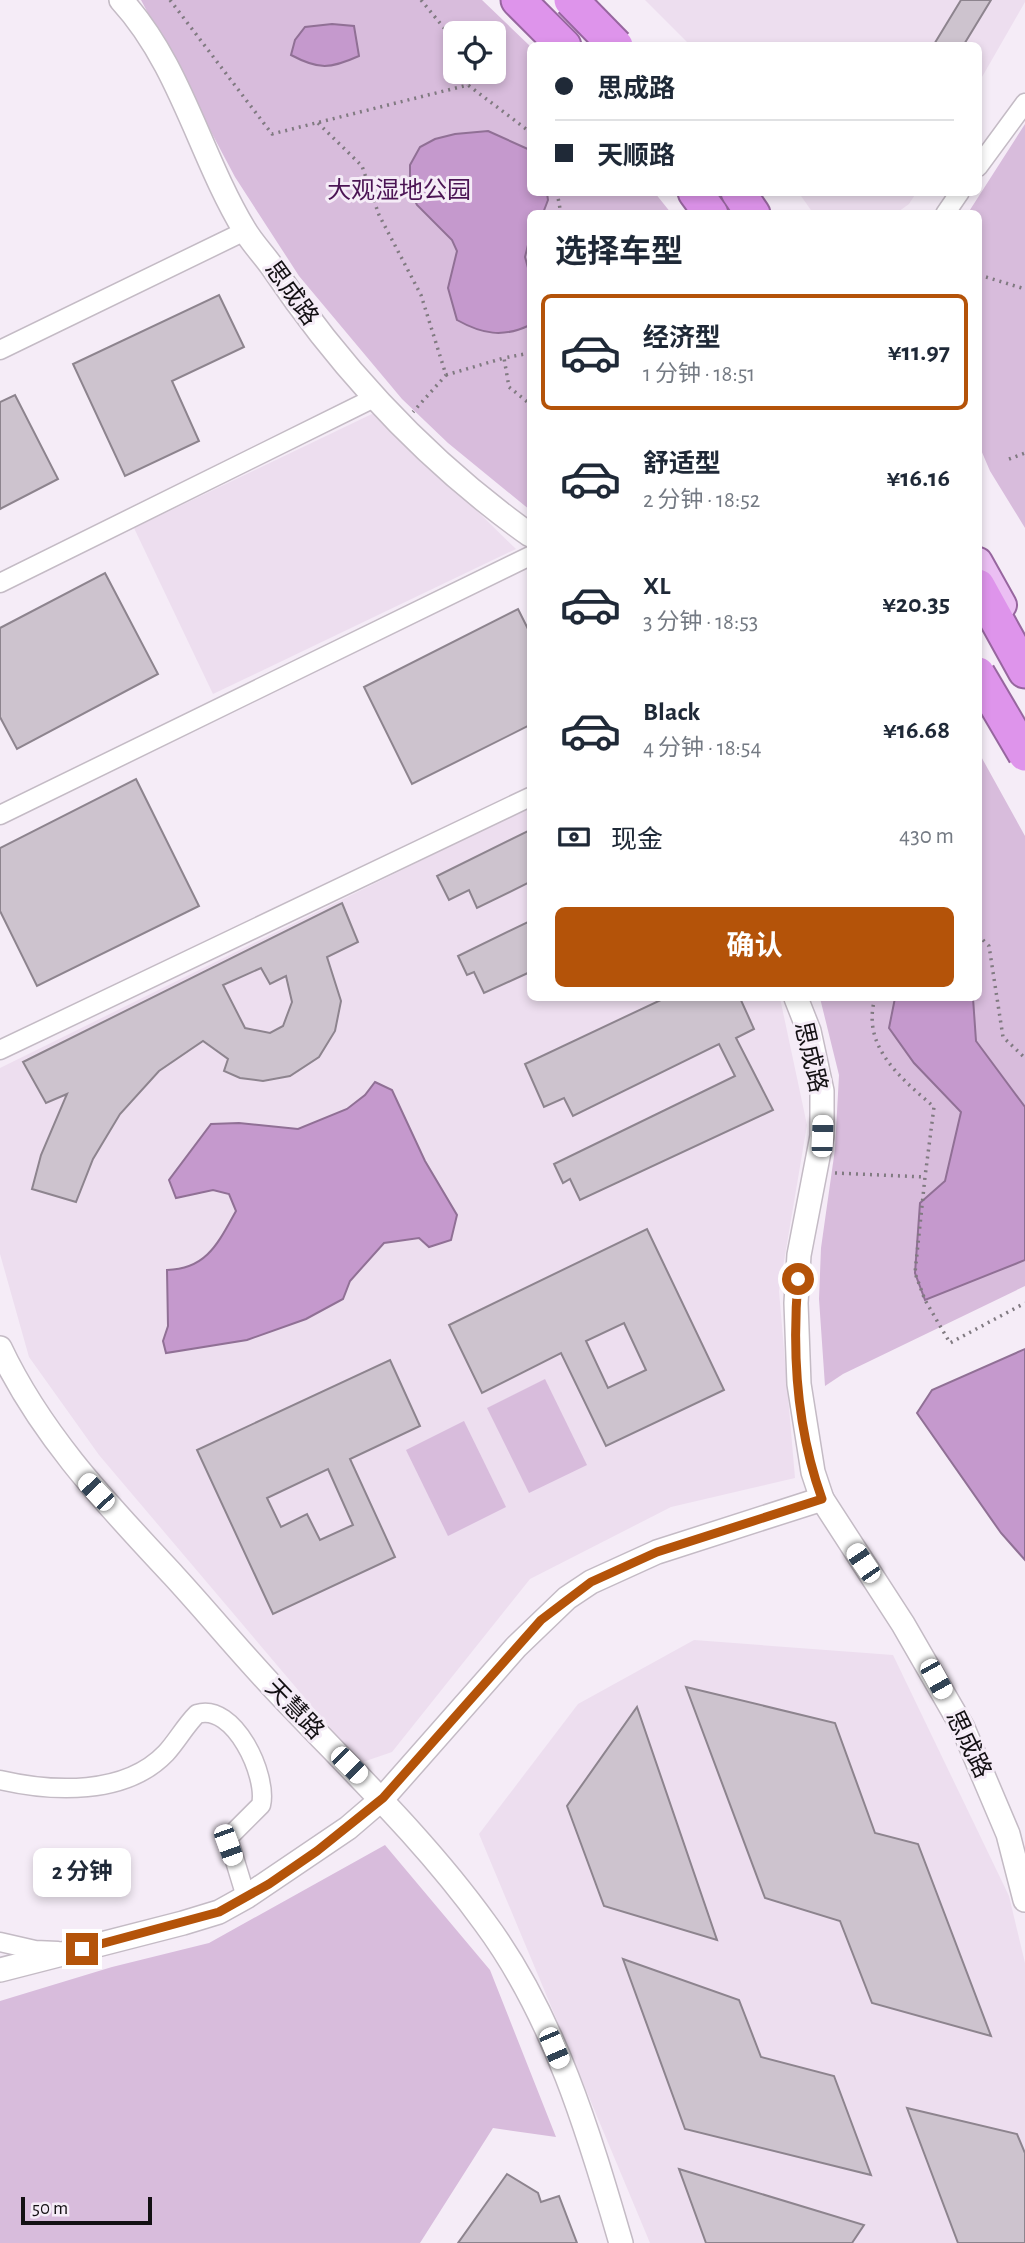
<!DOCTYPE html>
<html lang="zh">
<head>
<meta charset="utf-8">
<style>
	body { margin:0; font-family:"Alegreya Sans","Noto Sans SC",sans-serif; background:#f2f2f3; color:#1f2937; height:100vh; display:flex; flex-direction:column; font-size:26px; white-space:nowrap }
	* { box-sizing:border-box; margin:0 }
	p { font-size:23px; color:#747a83 }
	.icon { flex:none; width:38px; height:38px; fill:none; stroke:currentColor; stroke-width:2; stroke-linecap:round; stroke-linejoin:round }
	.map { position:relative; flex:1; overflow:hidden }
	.sheet { position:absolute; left:527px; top:210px; width:455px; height:791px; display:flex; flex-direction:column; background:#fff; border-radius:10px; box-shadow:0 4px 10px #0003 }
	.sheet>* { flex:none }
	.top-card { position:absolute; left:527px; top:42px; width:455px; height:154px; border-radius:10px; box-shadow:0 4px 10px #0003; display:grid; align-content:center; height:154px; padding:0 28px; background:#fff }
	.tools { position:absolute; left:443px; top:21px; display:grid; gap:14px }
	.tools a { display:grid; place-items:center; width:63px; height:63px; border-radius:10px; background:#fff; box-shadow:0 4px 10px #0003; font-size:35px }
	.scale { position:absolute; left:21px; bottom:18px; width:131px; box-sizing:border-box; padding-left:7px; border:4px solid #131013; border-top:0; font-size:19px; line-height:24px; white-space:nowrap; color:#131013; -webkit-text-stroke:5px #f5ecf7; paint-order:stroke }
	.end { position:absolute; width:32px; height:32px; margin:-16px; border:9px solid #b45309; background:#fff; box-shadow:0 0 0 4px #fff }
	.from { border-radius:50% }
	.bubble { position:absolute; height:49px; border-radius:10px; background:#fff; box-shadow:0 4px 10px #0003; font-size:23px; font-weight:700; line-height:49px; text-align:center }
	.car { position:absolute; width:21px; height:42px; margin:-21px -10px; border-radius:9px; box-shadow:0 0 5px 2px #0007; background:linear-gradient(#fff 24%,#345 0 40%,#fff 0 76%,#345 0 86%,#fff 0) }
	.top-card b { display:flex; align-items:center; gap:24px; height:66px; font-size:26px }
	.top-card b+b { border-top:2px solid #e0e1e3 }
	.top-card i { width:18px; height:18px; background:#1f2937 }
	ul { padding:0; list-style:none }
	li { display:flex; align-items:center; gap:21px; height:116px; margin:0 14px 10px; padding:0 14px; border:4px solid transparent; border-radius:10px }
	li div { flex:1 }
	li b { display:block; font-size:26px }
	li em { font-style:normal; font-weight:700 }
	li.on { border-color:#b45309 }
	li>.icon { width:63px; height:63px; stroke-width:1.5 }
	h2 { padding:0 28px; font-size:32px; line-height:84px }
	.pay { display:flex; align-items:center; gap:18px; height:77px; padding:0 28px; font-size:26px }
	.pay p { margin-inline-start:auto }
	.button { display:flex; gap:14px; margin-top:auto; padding:14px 28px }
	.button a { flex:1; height:80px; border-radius:10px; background:#b45309; color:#fff; font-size:28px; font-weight:700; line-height:80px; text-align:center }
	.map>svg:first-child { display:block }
</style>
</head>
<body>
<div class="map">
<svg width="1025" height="2243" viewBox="0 0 1025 2243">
	<rect width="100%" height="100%" fill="#f5ecf7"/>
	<!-- built -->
	<g fill="#eddeef">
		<polygon points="645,0 1025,0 1025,2 978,84 978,46 690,45"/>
		<polygon points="799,193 916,193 909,204 895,214 813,213"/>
		<polygon points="376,412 516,549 213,694 134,528"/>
		<polygon points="530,807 530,998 780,998 807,1125 779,1291 795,1478 671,1507 530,1579 392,1752 360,1763 99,1455 29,1357 0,1254 0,1068"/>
		<polygon points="694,1640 893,1655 1009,1896 1025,1963 1025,2243 650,2243 479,1834 578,1704"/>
	</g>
	<!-- green -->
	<g fill="#d8bcdc" fill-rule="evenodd">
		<path d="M141,0H482L530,46V192L655,193L671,213L530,214V510L448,443L402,399L299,276L235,177ZM455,33H494V72H455Z"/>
		<polygon points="1025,124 1025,528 990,471 978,443 978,214 968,213"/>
		<polygon points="978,751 1025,836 1025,1286 843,1374 825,1386 819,1299 821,1248 835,1149 839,1075 820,998 978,998"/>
		<polygon points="545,1379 587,1465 529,1493 487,1408"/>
		<polygon points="464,1421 506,1507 448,1536 406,1450"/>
		<polygon points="385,1845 490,1970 556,2137 493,2128 420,2243 0,2243 0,2001 112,1967 209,1943"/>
	</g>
	<!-- water -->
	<g fill="#c599cd" stroke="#907095" stroke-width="2">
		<path d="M332,24L354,26L359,56C330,69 319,70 291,55L295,40L305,27Z"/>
		<path d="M488,131L530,150V192L547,193L548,200L543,213L530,214V237L525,257L530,275V325C503,338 482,334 457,320L448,288L457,251L452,240L417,205L410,191V165L420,147L435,139L455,134Z"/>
		<polygon points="895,998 973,998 976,1041 1025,1107 1025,1260 925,1300 915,1273 920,1203 945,1181 961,1112 914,1063 889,1028"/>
		<path d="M375,1082L392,1090L425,1161L457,1215L451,1240L429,1247L419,1238L384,1243L350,1281L343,1299L306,1319L247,1340L166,1353L163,1341L168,1326L167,1270C207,1269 218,1243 236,1211L229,1194L213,1190L176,1198L169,1180L211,1124L239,1123L298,1129L347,1109L365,1095Z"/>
		<polygon points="1025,1349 1025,1560 1001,1533 917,1413 932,1390"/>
	</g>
	<!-- building -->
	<g fill="#cdc3ce" stroke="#8d848e" stroke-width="2" fill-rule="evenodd">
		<polygon points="961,0 991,0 963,46 933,46"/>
		<polygon points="219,295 244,347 172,381 199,441 125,476 73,364"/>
		<polygon points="15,395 58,479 0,509 0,402"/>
		<polygon points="105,573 158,674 17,749 0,717 0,628"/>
		<polygon points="518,609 530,633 530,725 412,784 364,687"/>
		<polygon points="136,779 199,906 37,986 0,911 0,848"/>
		<polygon points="530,830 530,882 477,908 469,890 449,900 437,876"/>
		<path d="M342,903L358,942L327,957L341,1001L335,1031L319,1057L290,1076L263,1081L240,1078L224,1071L228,1059L203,1041L159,1071L120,1114L93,1159L76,1202L32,1189L41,1155L67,1094L46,1103L23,1062ZM261,968L270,984L286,976L292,1002L283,1026L270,1033L245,1028L223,985Z"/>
		<polygon points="530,921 530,972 484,993 474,972 467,975 458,956"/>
		<polygon points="665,998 740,998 754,1029 736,1038 773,1110 580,1200 570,1179 563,1183 554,1164 735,1076 719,1044 573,1116 564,1098 544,1107 525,1064"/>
		<path d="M647,1229L724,1390L606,1446L561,1353L482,1393L449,1325ZM624,1323L646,1370L608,1388L586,1341Z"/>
		<path d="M390,1360L420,1426L350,1459L395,1557L273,1614L197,1450ZM328,1469L353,1525L320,1540L307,1514L281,1527L267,1498Z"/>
		<polygon points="686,1687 835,1723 875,1833 918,1844 991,2036 872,2003 840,1921 765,1898"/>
		<polygon points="637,1707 717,1940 604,1906 567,1806"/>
		<polygon points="623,1959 739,2000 761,2057 834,2076 871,2175 685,2129"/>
		<polygon points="907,2108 1017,2134 1025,2153 1025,2243 958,2243"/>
		<polygon points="679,2169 864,2225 852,2243 706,2243"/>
		<polygon points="507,2174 538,2193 541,2202 559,2196 577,2243 458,2243"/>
	</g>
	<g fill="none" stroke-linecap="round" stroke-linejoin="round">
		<!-- minor casing -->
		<g stroke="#c4bbc5" stroke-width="21">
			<g id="minor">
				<polyline points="978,167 1025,103"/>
				<polyline points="945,214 960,192"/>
				<polyline points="0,350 245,231"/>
				<polyline points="0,583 374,398"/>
				<polyline points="0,815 530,556"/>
				<polyline points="0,1050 530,797"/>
				<path d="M0,1780C52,1792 125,1796 166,1753C177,1741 185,1726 197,1714C234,1702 268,1776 261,1805L228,1838L246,1897"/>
				<polyline points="0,1942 35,1950 58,1951"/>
			</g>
		</g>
		<!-- tertiary casing -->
		<g stroke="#c4bbc5" stroke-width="26">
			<g id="tertiary">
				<path d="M121,0C180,64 200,156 244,229C252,243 264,255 273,268C342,370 429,463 530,535"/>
				<polyline points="796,998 809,1031 822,1091 822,1136 799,1255 796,1303 799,1384 813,1472 822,1499 903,1624 963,1728 1008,1834 1025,1900"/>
				<path d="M0,1348C42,1437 108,1505 174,1576C208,1613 240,1652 274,1688C346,1765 423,1837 485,1923C554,2016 589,2133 621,2243"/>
				<polyline points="0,1970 183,1923 219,1912 246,1897 348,1828 383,1798 516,1647 567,1598 591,1582 657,1552 822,1499"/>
			</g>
		</g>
		<!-- primary casing -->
		<g stroke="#97669f" stroke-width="32">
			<polyline id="primary" points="978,562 1002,605"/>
		</g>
		<!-- motorway casing -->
		<g stroke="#97669f" stroke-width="37">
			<g id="motorway">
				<polyline points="518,0 564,46"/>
				<polyline points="695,192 711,214"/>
				<polyline points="738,192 753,214"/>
				<polyline points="978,586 1025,671"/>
			</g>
		</g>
		<!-- path -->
		<g stroke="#807a81" stroke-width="3.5" stroke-dasharray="2 5" stroke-linecap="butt">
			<polyline points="170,0 272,134 468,85 530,132"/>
			<polyline points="421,0 444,28 455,55"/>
			<polyline points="462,72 468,85"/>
			<polyline points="318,123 362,166 379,215 421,295 446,375 413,412"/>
			<polyline points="557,192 561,214"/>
			<polyline points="986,277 1025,289"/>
			<polyline points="530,353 504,358 509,387 530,404"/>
			<polyline points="446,375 504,358"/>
			<polyline points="1009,459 1025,453"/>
			<polyline points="978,935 989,946 1003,1037 1025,1058"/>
			<path d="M875,998C861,1047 901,1078 934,1107L925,1177"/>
			<polyline points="835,1173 925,1177 915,1273 925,1300 950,1343 1025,1303"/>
		</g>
		<!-- minor -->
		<use href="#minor" stroke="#fff" stroke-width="18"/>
		<!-- tertiary -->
		<use href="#tertiary" stroke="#fff" stroke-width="23"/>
		<!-- primary -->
		<use href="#primary" stroke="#ebbff3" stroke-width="28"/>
		<!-- motorway -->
		<use href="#motorway" stroke="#de94eb" stroke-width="33"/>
		<!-- motorway-bridge casing -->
		<g stroke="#97669f" stroke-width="37" stroke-linecap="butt">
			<g id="motorway-bridge">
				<polyline points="571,0 616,46"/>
				<polyline points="978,674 1025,754"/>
			</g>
		</g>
		<!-- motorway-bridge -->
		<use href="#motorway-bridge" stroke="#de94eb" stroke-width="33"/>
	</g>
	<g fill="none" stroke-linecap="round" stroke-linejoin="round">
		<!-- route -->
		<path stroke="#b45309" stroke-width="9" d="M82,1949L219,1912L269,1884L317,1851L383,1798L541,1620L591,1582L657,1552L822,1499C797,1430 792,1352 798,1279"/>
	</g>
	<g text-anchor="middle" stroke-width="6" stroke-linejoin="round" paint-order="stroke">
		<!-- park labels -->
		<g font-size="24" fill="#4b1454" stroke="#f5ecf7">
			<text x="399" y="198">大观湿地公园</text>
		</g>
		<!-- street labels -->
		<g font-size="24" fill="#131013" stroke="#f5ecf7">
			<text transform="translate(292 293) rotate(54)" y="8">思成路</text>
			<text transform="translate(811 1057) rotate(77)" y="8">思成路</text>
			<text transform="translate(295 1709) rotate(46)" y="8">天慧路</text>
			<text transform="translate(969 1744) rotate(64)" y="8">思成路</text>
		</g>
	</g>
</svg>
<div class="tools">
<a><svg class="icon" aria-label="locate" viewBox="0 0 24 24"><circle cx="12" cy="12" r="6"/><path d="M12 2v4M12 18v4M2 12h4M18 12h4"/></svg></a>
</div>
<div class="scale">50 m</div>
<i class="end from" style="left:798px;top:1279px"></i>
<i class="end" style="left:82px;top:1949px"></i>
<div class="bubble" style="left:33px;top:1848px;width:98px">2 分钟</div>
<i class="car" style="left:822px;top:1136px;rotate:2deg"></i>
<i class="car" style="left:96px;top:1492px;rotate:317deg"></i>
<i class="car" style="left:863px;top:1563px;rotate:326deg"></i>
<i class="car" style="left:936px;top:1679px;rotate:151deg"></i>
<i class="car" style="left:349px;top:1765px;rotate:135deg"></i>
<i class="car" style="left:228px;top:1845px;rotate:160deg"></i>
<i class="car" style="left:554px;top:2048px;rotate:157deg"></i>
<div class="top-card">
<b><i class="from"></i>思成路</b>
<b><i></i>天顺路</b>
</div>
<section class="sheet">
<h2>选择车型</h2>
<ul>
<li class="on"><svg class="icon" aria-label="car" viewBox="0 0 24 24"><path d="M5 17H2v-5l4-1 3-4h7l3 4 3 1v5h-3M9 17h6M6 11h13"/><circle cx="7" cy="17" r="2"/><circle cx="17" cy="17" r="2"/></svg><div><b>经济型</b><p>1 分钟 · 18:51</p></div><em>¥11.97</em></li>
<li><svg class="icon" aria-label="car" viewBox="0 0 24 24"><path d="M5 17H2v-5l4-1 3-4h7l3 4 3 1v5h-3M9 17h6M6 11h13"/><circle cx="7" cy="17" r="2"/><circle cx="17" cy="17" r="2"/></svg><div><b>舒适型</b><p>2 分钟 · 18:52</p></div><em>¥16.16</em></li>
<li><svg class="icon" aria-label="car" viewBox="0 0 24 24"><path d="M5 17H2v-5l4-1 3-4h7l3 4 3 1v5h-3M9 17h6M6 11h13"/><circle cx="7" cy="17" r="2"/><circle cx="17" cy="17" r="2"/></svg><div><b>XL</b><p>3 分钟 · 18:53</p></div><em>¥20.35</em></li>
<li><svg class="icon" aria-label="car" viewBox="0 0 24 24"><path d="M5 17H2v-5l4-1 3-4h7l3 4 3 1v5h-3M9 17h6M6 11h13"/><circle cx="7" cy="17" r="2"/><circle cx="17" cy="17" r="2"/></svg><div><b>Black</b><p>4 分钟 · 18:54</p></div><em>¥16.68</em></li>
</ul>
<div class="pay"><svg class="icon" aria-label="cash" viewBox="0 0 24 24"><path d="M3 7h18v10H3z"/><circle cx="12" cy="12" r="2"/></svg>现金<p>430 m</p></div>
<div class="button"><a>确认</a></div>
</section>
</div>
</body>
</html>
